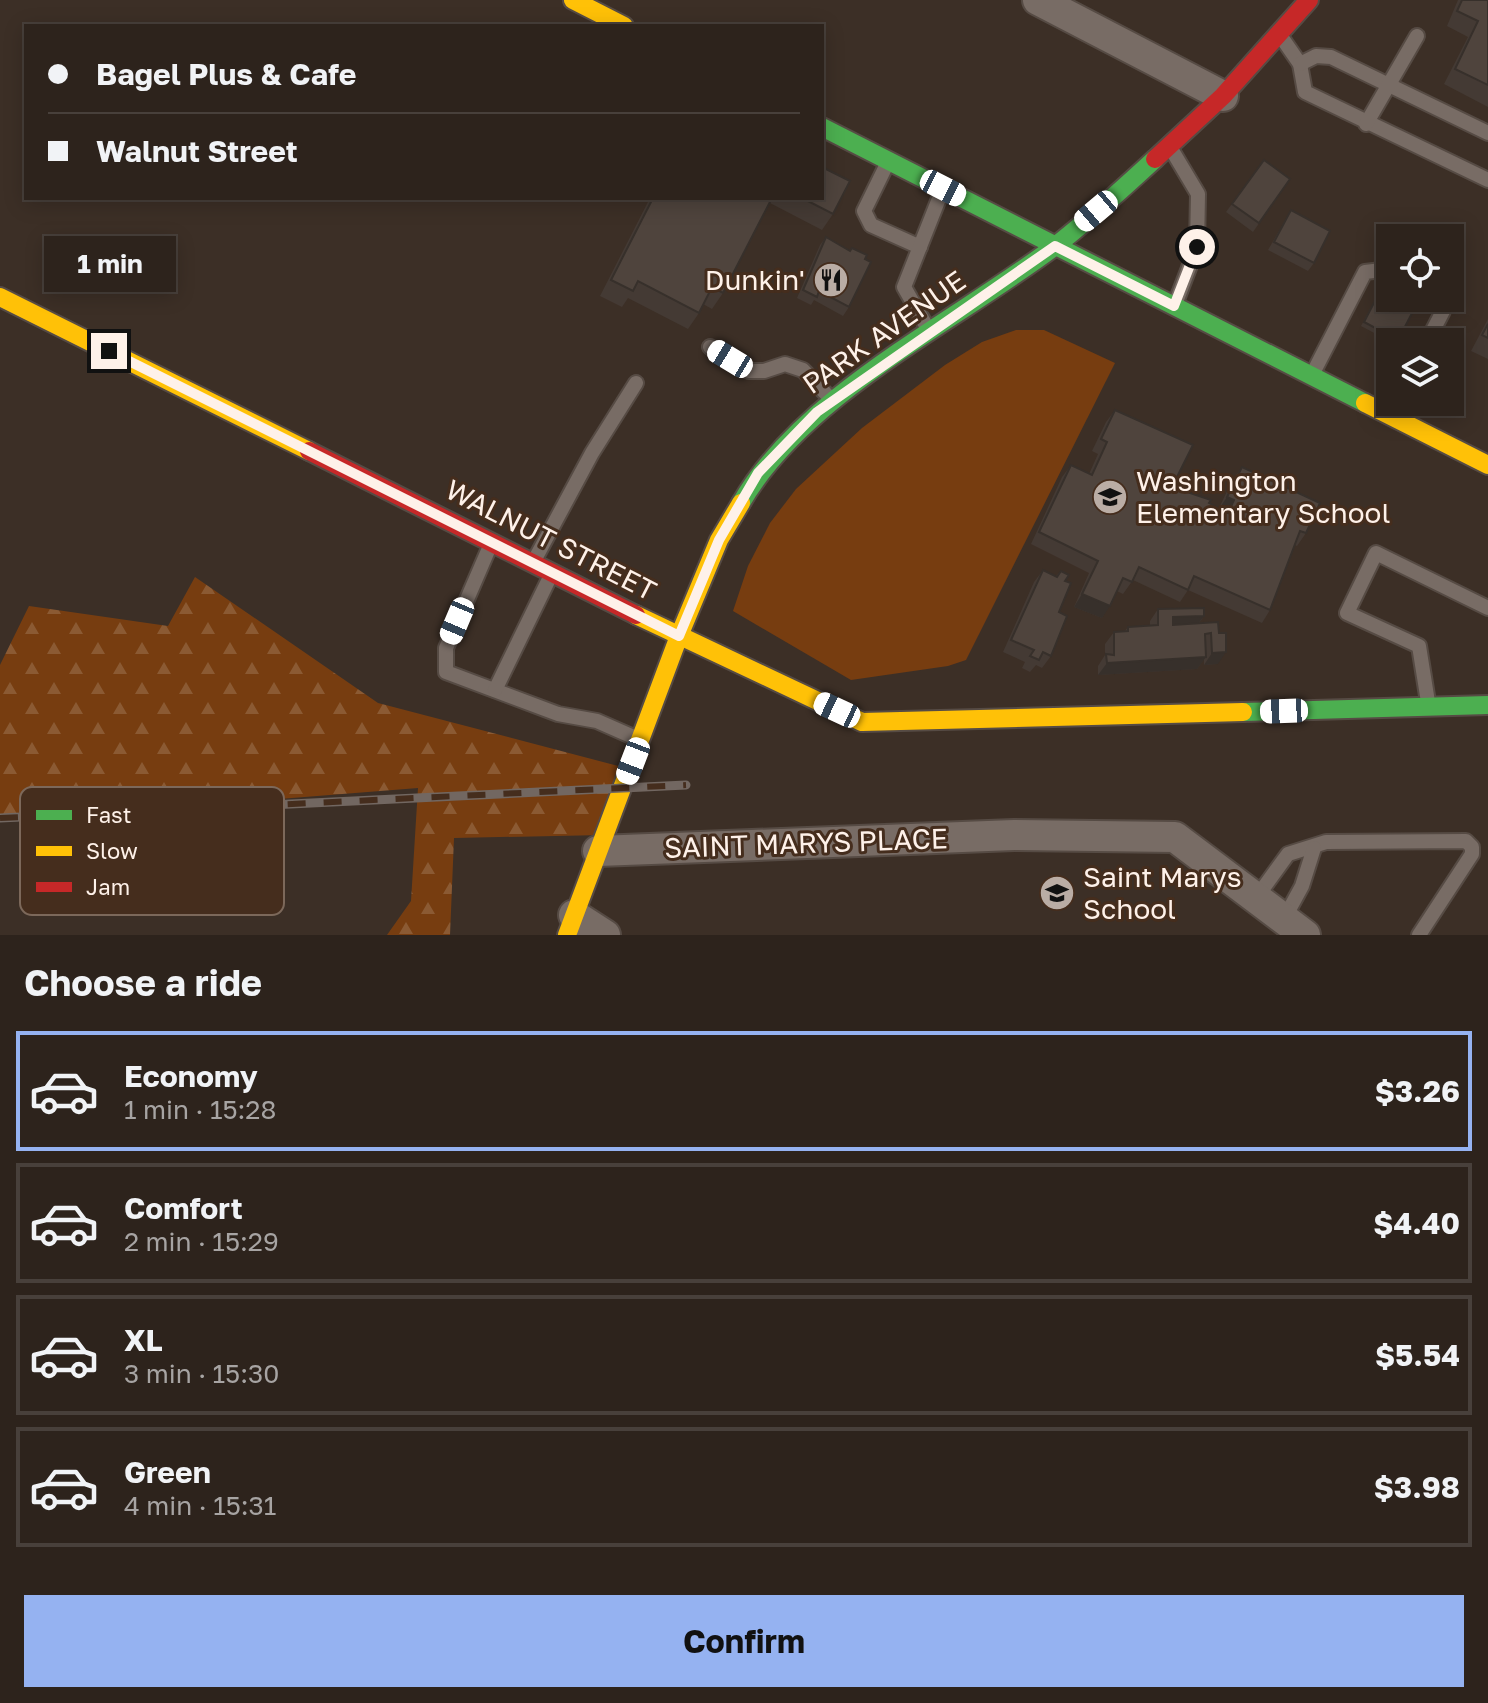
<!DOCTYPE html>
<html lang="en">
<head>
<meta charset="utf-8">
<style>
	body { margin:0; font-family:"Golos Text",sans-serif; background:#352b25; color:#f1f3f6; height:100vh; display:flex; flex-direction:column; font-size:30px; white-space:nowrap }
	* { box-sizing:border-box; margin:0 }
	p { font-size:26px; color:#a7a4a3 }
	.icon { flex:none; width:44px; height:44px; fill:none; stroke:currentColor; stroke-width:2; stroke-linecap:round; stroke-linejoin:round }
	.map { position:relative; height:935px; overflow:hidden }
	.panel { display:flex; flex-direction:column; background:#2d231c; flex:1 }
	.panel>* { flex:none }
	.guide { position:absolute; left:24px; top:24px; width:800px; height:176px; border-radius:0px; box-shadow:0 4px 20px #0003,0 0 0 2px #48403b; display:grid; align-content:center; height:176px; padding:0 24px; background:#2d231c }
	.controls { position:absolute; left:1376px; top:224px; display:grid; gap:16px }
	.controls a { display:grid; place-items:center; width:88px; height:88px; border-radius:0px; background:#2d231c; box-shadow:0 4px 20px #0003,0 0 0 2px #48403b; font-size:40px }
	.end { position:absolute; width:36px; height:36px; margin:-18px; border:10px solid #fef1e9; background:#111; box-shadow:0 0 0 4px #111 }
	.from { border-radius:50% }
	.bubble { position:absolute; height:56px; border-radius:0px; background:#2d231c; box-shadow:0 4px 20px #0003,0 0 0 2px #48403b; font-size:26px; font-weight:700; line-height:56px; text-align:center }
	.car { position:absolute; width:24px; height:48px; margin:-24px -12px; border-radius:10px; box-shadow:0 0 6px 2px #0007; background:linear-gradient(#fff 24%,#345 0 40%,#fff 0 76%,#345 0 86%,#fff 0) }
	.guide b { display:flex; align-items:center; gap:28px; height:76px; font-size:30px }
	.guide b+b { border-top:2px solid #48403b }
	.guide i { width:20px; height:20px; background:#f1f3f6 }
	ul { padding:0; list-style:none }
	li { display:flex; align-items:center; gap:24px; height:120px; margin:0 16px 12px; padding:0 8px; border:4px solid #48403b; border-radius:0px }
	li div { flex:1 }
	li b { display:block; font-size:30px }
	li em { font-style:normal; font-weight:700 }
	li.on { border-color:#95b2f1 }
	li>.icon { width:72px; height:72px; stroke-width:1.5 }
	h2 { padding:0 24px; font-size:36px; line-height:96px }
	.cta { display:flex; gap:16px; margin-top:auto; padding:16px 24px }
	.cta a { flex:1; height:92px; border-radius:0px; background:#95b2f1; color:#111; font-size:32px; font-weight:700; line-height:92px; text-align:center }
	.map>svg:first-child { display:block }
</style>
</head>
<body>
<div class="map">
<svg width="1488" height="935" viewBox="0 0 1488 935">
	<defs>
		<pattern id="forest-firs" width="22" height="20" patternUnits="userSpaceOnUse" patternTransform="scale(2)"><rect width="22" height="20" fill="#773d10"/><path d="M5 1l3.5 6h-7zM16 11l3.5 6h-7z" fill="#8b5a33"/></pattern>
	</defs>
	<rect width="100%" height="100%" fill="#3c2f26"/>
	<!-- green -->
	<polygon fill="#773d10" points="1016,330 1044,330 1115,363 966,660 948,666 851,680 733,611 748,566 770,523 796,489 862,428 945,365 982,342"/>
	<!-- forest -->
	<polygon fill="url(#forest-firs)" points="195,577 378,703 622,767 603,835 454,838 450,935 387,935 411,901 418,788 0,821 0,665 29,606 168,626"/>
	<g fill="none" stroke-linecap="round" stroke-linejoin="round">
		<!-- lane casing -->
		<g stroke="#564b44" stroke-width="18">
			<g id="lane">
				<polyline points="1282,38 1300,64 1305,92 1488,180"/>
				<polyline points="1300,64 1316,56 1331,57 1488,133"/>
				<polyline points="1366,124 1417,36"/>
				<polyline points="1170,147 1198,194 1197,247 1176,302"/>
				<polyline points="888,162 864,211 871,225 920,247"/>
				<polyline points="928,329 904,287 942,191"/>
				<polyline points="1427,342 1443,311 1440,298"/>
				<polyline points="710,347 749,371 764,371 785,364 803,370 830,398"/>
				<polyline points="1313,373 1365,272 1390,269"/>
				<polyline points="490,546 446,648 446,672 558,714 597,721 638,739"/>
				<polyline points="535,559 592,453 636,383"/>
				<polyline points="495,690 551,575"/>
				<polyline points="1428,702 1419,646 1347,613 1376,553 1488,608"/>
				<polyline points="1256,898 1288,854 1326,842 1466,841 1472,847 1472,854 1419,935"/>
				<polyline points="1284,919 1302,886 1314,848"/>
			</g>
		</g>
		<!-- street casing -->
		<g stroke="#564b44" stroke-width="34">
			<g id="street">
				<polyline points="1038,0 1223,96"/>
				<polyline points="598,851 1014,835 1175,837 1305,935"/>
				<polyline points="574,915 605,935"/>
			</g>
		</g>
		<!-- fast casing -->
		<g stroke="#564b44" stroke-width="22">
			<g id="fast">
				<polyline points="822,127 1365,403"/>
				<path d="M741,503C803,395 954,322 1054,247C1089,220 1122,189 1155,159"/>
				<polyline points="1243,712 1488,705"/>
			</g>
		</g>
		<!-- slow casing -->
		<g stroke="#564b44" stroke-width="22">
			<g id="slow">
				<polyline points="573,0 624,26"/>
				<polyline points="0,297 309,451"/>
				<polyline points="1365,403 1488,465"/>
				<polyline points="636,615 862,722 1243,712"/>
				<polyline points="567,935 679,636 719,540 741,503"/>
			</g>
		</g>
		<!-- jam casing -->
		<g stroke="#564b44" stroke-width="22">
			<g id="jam">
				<polyline points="1155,159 1223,96 1309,0"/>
				<polyline points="309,451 636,615"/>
			</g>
		</g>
		<!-- lane -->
		<use href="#lane" stroke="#786c65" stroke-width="14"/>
		<!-- street -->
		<use href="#street" stroke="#786c65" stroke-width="30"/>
		<!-- fast -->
		<use href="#fast" stroke="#4caf50" stroke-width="18"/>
		<!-- slow -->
		<use href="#slow" stroke="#ffc107" stroke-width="18"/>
		<!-- jam -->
		<use href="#jam" stroke="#c62828" stroke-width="18"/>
		<!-- rail casing -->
		<g stroke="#726761" stroke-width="9">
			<polyline id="rail" points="0,818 686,785"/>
		</g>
		<!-- rail -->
		<use href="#rail" stroke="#452d1d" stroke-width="6" stroke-dasharray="18" stroke-linecap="butt"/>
	</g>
	<!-- wall -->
	<g fill="#443a34">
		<polygon points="1458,0 1488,0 1488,107 1444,84 1468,37 1447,26"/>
		<polygon points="1264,160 1290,179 1253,232 1226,212"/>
		<polygon points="650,198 822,198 833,214 822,230 770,203 723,293 712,309 703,304 699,313 688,329 628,298 622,307 600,296"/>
		<polygon points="1291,210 1314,263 1308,271 1268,250"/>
		<polygon points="826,237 849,307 843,316 814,300 811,305 797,298 820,245"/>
		<polygon points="1390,271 1420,298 1396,342 1391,342 1361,326"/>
		<polygon points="1488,319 1488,359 1471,351"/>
		<polygon points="1115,410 1172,487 1219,508 1233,479 1242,467 1306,533 1297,546 1295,545 1270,610 1262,623 1188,590 1180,602 1133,580 1123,594 1117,591 1102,618 1074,607 1089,573 1031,544 1062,477 1071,465 1089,474 1098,454 1092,451 1106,422"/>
		<polygon points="1043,570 1056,576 1061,571 1065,581 1051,656 1042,668 1036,665 1030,672 1022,668 1025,662 1003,652 1034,582"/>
		<polygon points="1158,609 1204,616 1199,623 1218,622 1218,664 1204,665 1204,659 1197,669 1098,675 1098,666 1105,655 1105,644 1114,632 1125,631 1128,627 1150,626 1150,621"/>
	</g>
	<!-- shaded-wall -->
	<g fill="#37302b">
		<polygon points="1227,497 1234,500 1226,512 1219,509"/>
		<polygon points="1082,594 1110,606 1102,618 1074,607"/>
		<polygon points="1204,616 1195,628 1165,629 1173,617"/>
		<polygon points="1226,652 1218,664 1204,665 1212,653"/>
		<polygon points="1206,657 1197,669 1098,675 1107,663"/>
	</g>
	<!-- building -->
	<g fill="#4f443d" stroke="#37302b" stroke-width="2">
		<polygon points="1462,0 1488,0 1488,85 1455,69 1478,21 1457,11"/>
		<polygon points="1264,160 1290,179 1259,223 1232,204"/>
		<polygon points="822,167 850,181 833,214 802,198 822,198"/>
		<polygon points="653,198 772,198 723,293 712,287 699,313 638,281 633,291 611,280"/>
		<polygon points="1291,210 1330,231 1314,263 1274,242"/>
		<polygon points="1410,230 1426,238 1406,238"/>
		<polygon points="826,237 850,251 852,248 867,255 865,259 871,262 849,307 819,291 817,297 803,290"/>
		<polygon points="1390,272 1390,298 1420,298 1398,340 1364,322"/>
		<polygon points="1488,324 1488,338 1482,335"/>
		<polygon points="1115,410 1193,445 1172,487 1211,500 1209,503 1228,513 1234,500 1227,497 1242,467 1320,503 1306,533 1300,531 1270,610 1194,576 1188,590 1139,567 1132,582 1123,578 1110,606 1082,594 1098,561 1039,532 1071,465 1092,475 1107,442 1101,439"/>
		<polygon points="1043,570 1057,577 1061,571 1069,575 1065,581 1071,583 1059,612 1067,616 1051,656 1043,652 1039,660 1030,656 1034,650 1011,640"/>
		<polygon points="1204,608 1204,616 1173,617 1173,625 1218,622 1219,633 1226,633 1226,652 1212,653 1211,633 1205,634 1206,657 1107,663 1106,654 1114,655 1114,632 1128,631 1128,627 1158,625 1158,609"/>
	</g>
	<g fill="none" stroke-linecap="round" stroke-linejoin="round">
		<!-- route -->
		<polyline stroke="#fef1e9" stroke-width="10" points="109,351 679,636 719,540 758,473 817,412 1055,246 1174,306 1197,247"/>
	</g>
	<!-- icons -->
	<defs>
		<g id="restaurant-disc" transform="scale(1.8)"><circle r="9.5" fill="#baada5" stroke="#452d1d"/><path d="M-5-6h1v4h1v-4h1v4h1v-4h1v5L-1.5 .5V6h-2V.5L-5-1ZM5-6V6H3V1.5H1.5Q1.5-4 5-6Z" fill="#111"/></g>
		<g id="school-disc" transform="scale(1.8)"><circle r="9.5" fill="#baada5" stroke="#452d1d"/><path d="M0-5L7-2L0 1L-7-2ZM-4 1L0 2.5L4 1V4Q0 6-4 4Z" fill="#111"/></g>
	</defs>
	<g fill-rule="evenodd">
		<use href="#restaurant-disc" x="831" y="280"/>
		<use href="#school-disc" x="1110" y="497"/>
		<use href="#school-disc" x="1057" y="893"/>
	</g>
	<g text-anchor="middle" stroke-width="6" stroke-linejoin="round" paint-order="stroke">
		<!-- poi labels -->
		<g font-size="28" fill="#fef1e9" stroke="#452d1d" text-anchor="start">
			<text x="805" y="290" text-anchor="end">Dunkin'</text>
			<text x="1136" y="491">Washington<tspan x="1136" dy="32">Elementary School</tspan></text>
			<text x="1083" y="887">Saint Marys<tspan x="1083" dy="32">School</tspan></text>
		</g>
		<!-- street labels -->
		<g font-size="28" fill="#fef1e9" stroke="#452d1d">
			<text transform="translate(884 332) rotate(-35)" y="10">PARK AVENUE</text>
			<text transform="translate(551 540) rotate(27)" y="10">WALNUT STREET</text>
			<text transform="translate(806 843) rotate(-2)" y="10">SAINT MARYS PLACE</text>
		</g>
	</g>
	<!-- legend -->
	<rect x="20" y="787" width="264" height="128" rx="12" fill="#452d1d" stroke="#7c685a" stroke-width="2"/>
	<rect x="36" y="810" width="36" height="10" fill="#4caf50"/>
	<rect x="36" y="846" width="36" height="10" fill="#ffc107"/>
	<rect x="36" y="882" width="36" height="10" fill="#c62828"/>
	<g font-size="22" fill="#fef1e9">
		<text x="86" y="823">Fast</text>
		<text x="86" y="859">Slow</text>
		<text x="86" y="895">Jam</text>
	</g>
</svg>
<div class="controls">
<a><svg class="icon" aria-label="locate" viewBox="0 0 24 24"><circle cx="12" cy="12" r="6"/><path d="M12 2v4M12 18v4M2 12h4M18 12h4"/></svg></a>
<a><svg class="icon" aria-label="layers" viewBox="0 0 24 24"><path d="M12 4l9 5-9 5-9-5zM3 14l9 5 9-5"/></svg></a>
</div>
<i class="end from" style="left:1197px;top:247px"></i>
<i class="end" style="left:109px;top:351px"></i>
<div class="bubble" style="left:44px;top:236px;width:132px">1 min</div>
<i class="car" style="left:943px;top:188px;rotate:117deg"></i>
<i class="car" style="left:1096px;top:211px;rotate:230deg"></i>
<i class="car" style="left:730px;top:359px;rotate:301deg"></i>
<i class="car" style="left:457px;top:621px;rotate:203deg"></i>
<i class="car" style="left:837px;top:710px;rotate:295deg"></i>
<i class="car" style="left:1284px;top:711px;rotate:268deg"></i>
<i class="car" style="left:633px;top:761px;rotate:201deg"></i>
<div class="guide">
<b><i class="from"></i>Bagel Plus &amp; Cafe</b>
<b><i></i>Walnut Street</b>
</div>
</div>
<section class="panel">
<h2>Choose a ride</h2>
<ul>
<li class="on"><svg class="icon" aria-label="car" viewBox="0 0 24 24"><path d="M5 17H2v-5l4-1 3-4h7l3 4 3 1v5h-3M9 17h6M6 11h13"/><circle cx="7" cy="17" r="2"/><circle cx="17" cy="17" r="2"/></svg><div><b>Economy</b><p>1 min · 15:28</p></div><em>$3.26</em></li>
<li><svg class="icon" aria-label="car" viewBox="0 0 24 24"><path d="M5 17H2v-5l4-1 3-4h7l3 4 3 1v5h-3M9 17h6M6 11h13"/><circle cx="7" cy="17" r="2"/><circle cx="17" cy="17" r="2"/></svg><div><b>Comfort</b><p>2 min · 15:29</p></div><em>$4.40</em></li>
<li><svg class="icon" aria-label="car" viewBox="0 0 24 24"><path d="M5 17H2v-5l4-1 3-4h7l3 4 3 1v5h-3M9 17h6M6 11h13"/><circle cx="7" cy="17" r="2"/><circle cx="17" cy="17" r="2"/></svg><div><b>XL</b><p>3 min · 15:30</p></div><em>$5.54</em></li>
<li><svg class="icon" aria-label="car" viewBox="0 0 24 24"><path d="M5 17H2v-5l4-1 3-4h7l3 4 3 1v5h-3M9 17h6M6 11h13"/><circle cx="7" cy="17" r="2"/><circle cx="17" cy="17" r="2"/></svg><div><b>Green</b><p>4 min · 15:31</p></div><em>$3.98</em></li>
</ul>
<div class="cta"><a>Confirm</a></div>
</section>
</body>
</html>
